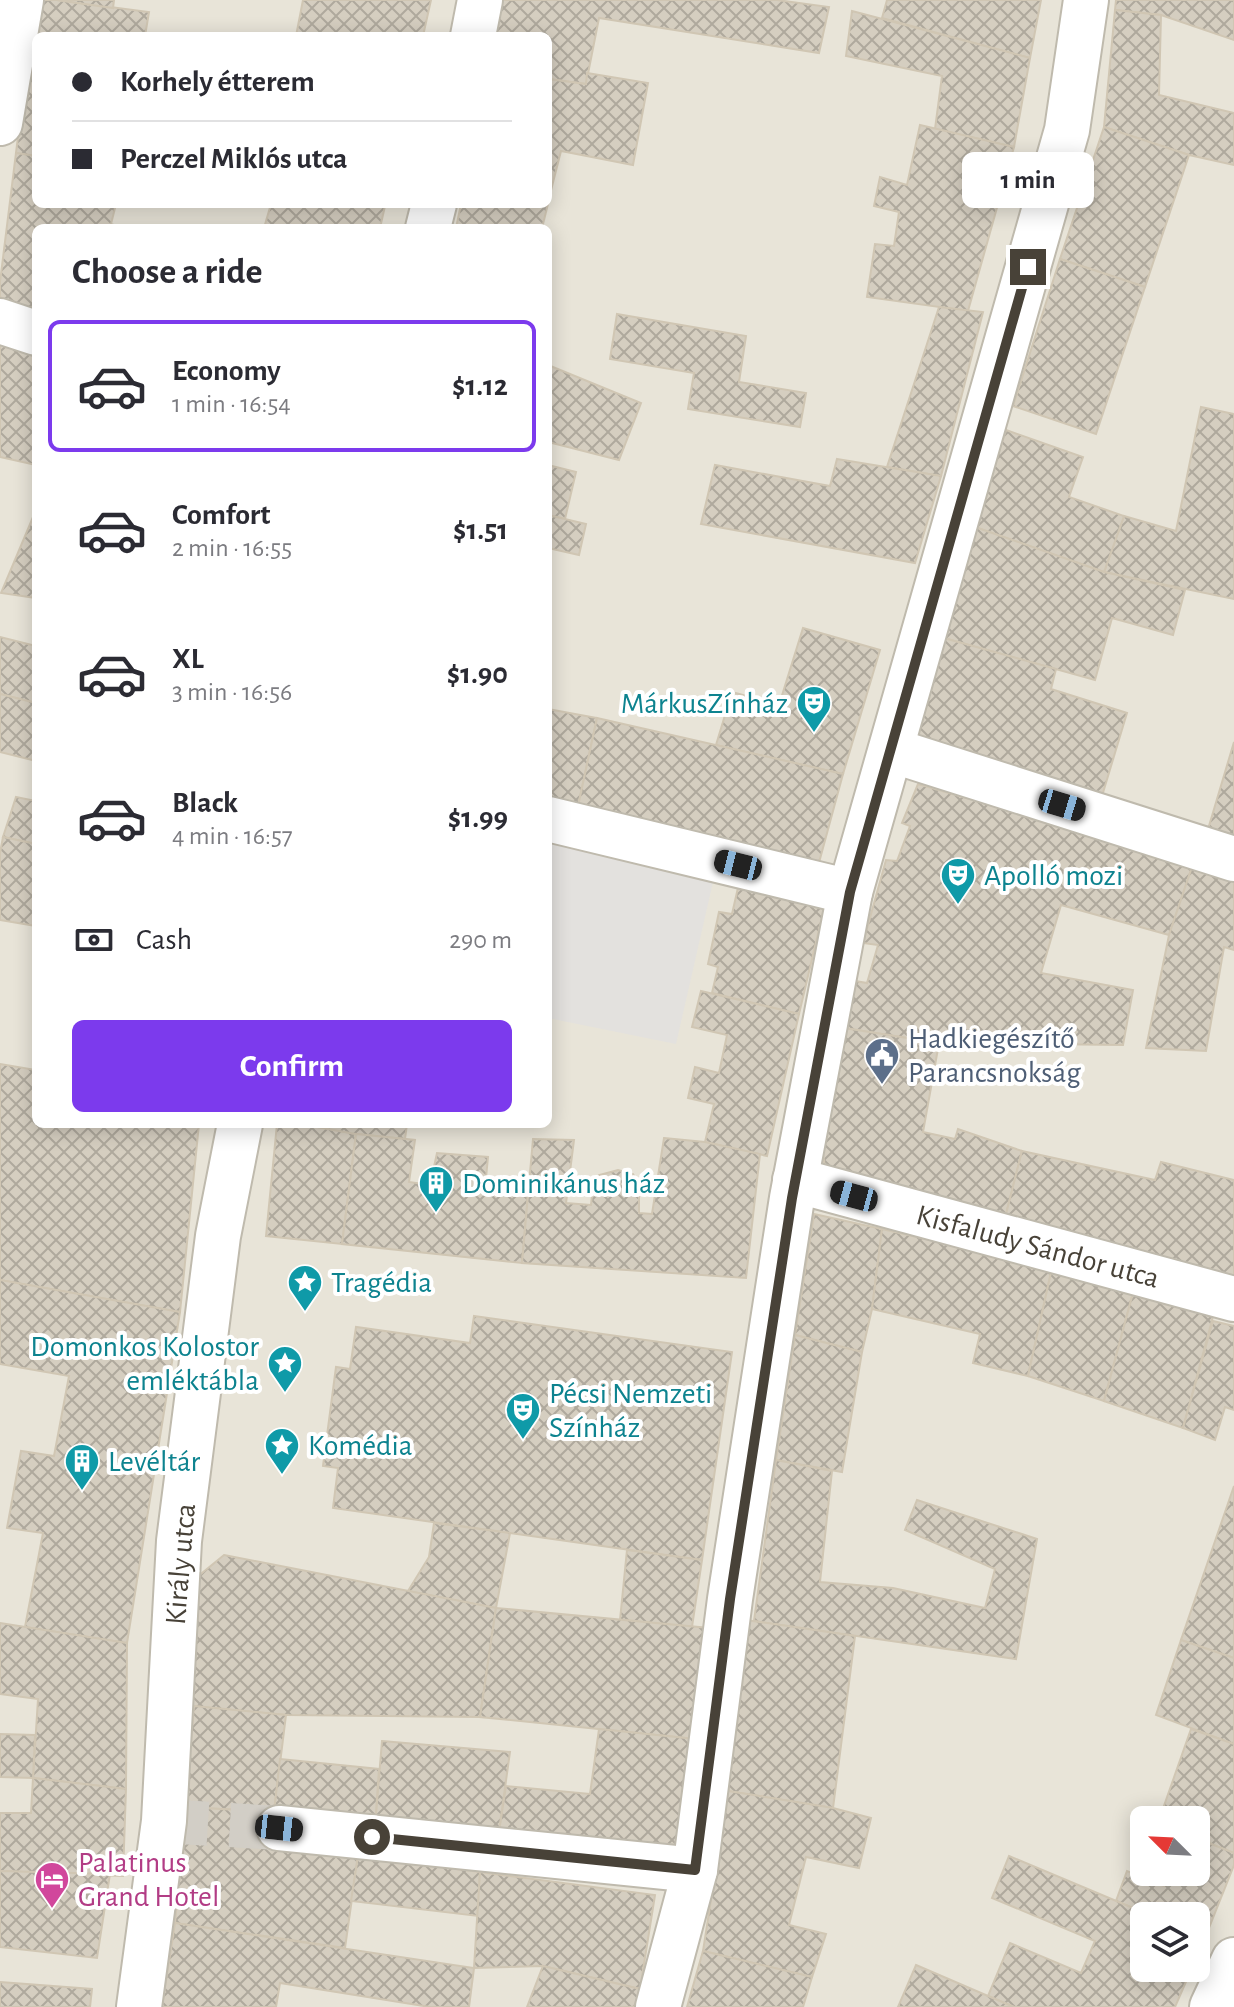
<!DOCTYPE html>
<html lang="en">
<head>
<meta charset="utf-8">
<style>
	body { margin:0; font-family:"Alegreya Sans",sans-serif; background:#f7f7f7; color:#2b2b33; height:100vh; display:flex; flex-direction:column; font-size:30px; white-space:nowrap }
	* { box-sizing:border-box; margin:0 }
	p { font-size:26px; color:#7c7c81 }
	.icon { flex:none; width:44px; height:44px; fill:none; stroke:currentColor; stroke-width:2; stroke-linecap:round; stroke-linejoin:round }
	.map { position:relative; flex:1; overflow:hidden }
	.details { position:absolute; left:32px; top:224px; width:520px; height:904px; display:flex; flex-direction:column; background:#fff; border-radius:12px; box-shadow:0 4px 20px #0003 }
	.details>* { flex:none }
	.banner { position:absolute; left:32px; top:32px; width:520px; height:176px; border-radius:12px; box-shadow:0 4px 20px #0003; display:grid; align-content:center; height:176px; padding:0 40px; background:#fff }
	.needle { width:52px; rotate:294deg }
	.buttons { position:absolute; left:1130px; top:1806px; display:grid; gap:16px }
	.buttons a { display:grid; place-items:center; width:80px; height:80px; border-radius:12px; background:#fff; box-shadow:0 4px 20px #0003; font-size:40px }
	.end { position:absolute; width:36px; height:36px; margin:-18px; border:10px solid #484238; background:#fff; box-shadow:0 0 0 4px #fff }
	.from { border-radius:50% }
	.bubble { position:absolute; height:56px; border-radius:12px; background:#fff; box-shadow:0 4px 20px #0003; font-size:26px; font-weight:600; line-height:56px; text-align:center }
	.car { position:absolute; width:24px; height:48px; margin:-24px -12px; border-radius:10px; box-shadow:0 0 6px 2px #0007; background:linear-gradient(#222 24%,#8ab4d8 0 40%,#222 0 76%,#8ab4d8 0 86%,#222 0) }
	.banner b { display:flex; align-items:center; gap:28px; height:76px; font-size:30px }
	.banner b+b { border-top:2px solid #e1e1e2 }
	.banner i { width:20px; height:20px; background:#2b2b33 }
	ul { padding:0; list-style:none }
	li { display:flex; align-items:center; gap:24px; height:132px; margin:0 16px 12px; padding:0 24px; border:4px solid transparent; border-radius:12px }
	li div { flex:1 }
	li b { display:block; font-size:30px }
	li em { font-style:normal; font-weight:600 }
	li.current { border-color:#7c3aed }
	li>.icon { width:72px; height:72px; stroke-width:1.5 }
	h2 { padding:0 40px; font-size:36px; line-height:96px }
	.pay { display:flex; align-items:center; gap:20px; height:88px; padding:0 40px; font-size:30px }
	.pay p { margin-inline-start:auto }
	.primary-button { display:flex; gap:16px; margin-top:auto; padding:16px 40px }
	.primary-button a { flex:1; height:92px; border-radius:12px; background:#7c3aed; color:#fff; font-size:32px; font-weight:600; line-height:92px; text-align:center }
	.map>svg:first-child { display:block }
</style>
</head>
<body>
<div class="map">
<svg width="1234" height="2007" viewBox="0 0 1234 2007">
	<defs>
		<pattern id="building-cross-hatch" width="8" height="8" patternUnits="userSpaceOnUse" patternTransform="scale(2)"><rect width="8" height="8" fill="#d5cec0"/><path d="M0 0l8 8M0 8l8-8" fill="none" stroke="#afa99d"/></pattern>
	</defs>
	<rect width="100%" height="100%" fill="#f4f1ea"/>
	<!-- residential -->
	<path fill="#e8e4d8" fill-rule="evenodd" d="M0,0H1234V2007H0ZM36,36H548V204H36ZM36,228H548V1124H36ZM1144,1820H1196V1872H1144ZM1144,1916H1196V1968H1144Z"/>
	<!-- parking -->
	<polygon fill="#e3e1de" points="548,843 713,882 676,1044 548,1018"/>
	<!-- building -->
	<g fill="url(#building-cross-hatch)" stroke="#d0c6b3" stroke-width="2">
		<polygon points="35,0 57,0 149,12 145,36 36,36 36,156 16,153"/>
		<polygon points="57,0 114,0 113,8"/>
		<polygon points="303,0 431,0 423,36 296,36"/>
		<polygon points="498,0 777,0 829,7 819,53 599,18 586,84 548,79 548,36 493,36"/>
		<polygon points="887,0 1041,0 1030,58 882,18"/>
		<polygon points="1116,0 1234,0 1234,40 1161,15 1115,10"/>
		<polygon points="1115,10 1161,15 1159,95 1234,113 1234,165 1189,155 1104,127"/>
		<polygon points="852,11 1030,58 1014,147 935,129 942,76 846,56"/>
		<polygon points="587,73 648,83 633,165 561,151 548,202 548,79 586,84"/>
		<polygon points="920,125 1014,147 968,311 867,297 875,244 894,246 899,212 874,206 880,177 907,185"/>
		<polygon points="1104,127 1189,155 1145,287 1060,259"/>
		<polygon points="16,153 36,156 36,204 116,204 111,224 122,228 36,228 36,317 6,306 0,296 0,282"/>
		<polygon points="271,204 375,204 385,206 380,228 264,228"/>
		<polygon points="461,204 548,204 542,228 456,228"/>
		<polygon points="1060,259 1145,287 1096,434 1013,406"/>
		<polygon points="939,307 983,312 941,476 887,467"/>
		<polygon points="617,314 746,336 739,382 806,393 800,427 688,409 694,373 610,359"/>
		<polygon points="0,344 36,354 36,465 0,457"/>
		<polygon points="548,365 641,403 619,460 548,442"/>
		<polygon points="1201,407 1234,414 1234,599 1104,572 1124,516 1176,531"/>
		<polygon points="1006,430 1083,457 1069,497 1124,516 1104,572 975,527"/>
		<polygon points="837,459 941,476 915,563 701,524 715,465 830,486"/>
		<polygon points="548,465 576,472 565,519 548,515"/>
		<polygon points="36,510 36,598 1,593"/>
		<polygon points="548,515 586,524 579,555 548,548"/>
		<polygon points="975,527 1104,572 1185,590 1173,635 1112,618 1095,680 940,637"/>
		<polygon points="803,628 880,650 843,774 716,745 732,692 779,705"/>
		<polygon points="0,637 36,646 36,703 0,694"/>
		<polygon points="940,637 1056,669 1051,689 1127,713 1102,796 907,737"/>
		<polygon points="0,694 36,703 36,761 0,752"/>
		<polygon points="548,709 597,718 577,811 548,804"/>
		<polygon points="597,718 843,774 817,870 577,811"/>
		<polygon points="1234,742 1234,844 1206,836"/>
		<polygon points="918,784 1193,864 1169,935 1061,905 1041,973 1133,990 1123,1045 939,1043 844,1028 855,981 867,983 878,945 863,943 886,860 897,861 910,826 902,823"/>
		<polygon points="16,797 36,801 36,844 3,837"/>
		<polygon points="3,837 36,844 36,926 0,920 0,853"/>
		<polygon points="1193,864 1234,879 1234,950 1224,947 1206,1051 1146,1048 1169,935"/>
		<polygon points="740,879 826,900 799,1014 712,993 718,967 708,964 719,912 732,914"/>
		<polygon points="701,991 799,1014 767,1156 705,1142 714,1104 688,1098 695,1067 719,1073 727,1035 692,1027"/>
		<polygon points="844,1028 939,1043 923,1132 955,1139 958,1129 1022,1151 1004,1222 825,1168 822,1147"/>
		<polygon points="0,1064 36,1070 36,1124 199,1124 180,1312 0,1280"/>
		<polygon points="277,1124 301,1124 356,1134 342,1244 266,1236"/>
		<polygon points="301,1124 407,1124 405,1139 356,1134"/>
		<polygon points="356,1134 415,1140 409,1182 430,1185 437,1153 488,1157 486,1178 529,1182 522,1263 342,1244"/>
		<polygon points="664,1138 705,1142 760,1154 746,1278 522,1263 533,1139 574,1140 566,1203 591,1205 593,1184 599,1175 618,1170 633,1174 639,1184 639,1213 652,1214"/>
		<polygon points="1022,1151 1155,1180 1161,1162 1234,1180 1234,1279 1004,1222"/>
		<polygon points="814,1214 882,1229 872,1309 862,1352 795,1335"/>
		<polygon points="882,1229 1052,1268 1028,1376 973,1363 980,1334 872,1309"/>
		<polygon points="1052,1268 1134,1289 1104,1401 1028,1376"/>
		<polygon points="0,1280 180,1312 127,1643 25,1627 43,1533 7,1528 21,1451 54,1456 69,1376 0,1364"/>
		<polygon points="1134,1289 1215,1309 1183,1428 1104,1401"/>
		<polygon points="474,1316 732,1352 702,1560 333,1508 338,1468 323,1466 336,1367 350,1369 356,1327 470,1343"/>
		<polygon points="1213,1321 1234,1326 1234,1410 1225,1407 1215,1440 1183,1428"/>
		<polygon points="795,1335 862,1352 842,1472 776,1460"/>
		<polygon points="776,1460 832,1471 820,1582 893,1588 985,1608 995,1569 905,1530 917,1500 1037,1539 1016,1659 754,1621"/>
		<polygon points="1234,1486 1234,1658 1181,1640"/>
		<polygon points="434,1523 510,1533 496,1608 408,1591 429,1557"/>
		<polygon points="627,1550 702,1560 692,1627 620,1620"/>
		<polygon points="224,1555 496,1608 480,1717 286,1715 180,1705 191,1582"/>
		<polygon points="496,1608 709,1628 695,1739 480,1717"/>
		<polygon points="746,1620 855,1636 833,1808 728,1791"/>
		<polygon points="0,1623 127,1643 126,1789 33,1778 38,1699 0,1694"/>
		<polygon points="1181,1640 1234,1658 1234,1744 1156,1715"/>
		<polygon points="194,1706 286,1715 274,1812 185,1807"/>
		<polygon points="599,1729 695,1739 676,1852 498,1838 506,1786 590,1794"/>
		<polygon points="1191,1729 1234,1744 1234,1853 1196,1838 1196,1820 1159,1820"/>
		<polygon points="0,1734 35,1735 33,1778 0,1777"/>
		<polygon points="382,1741 510,1752 498,1838 375,1826"/>
		<polygon points="280,1759 379,1769 375,1826 274,1812"/>
		<polygon points="33,1778 126,1789 123,1876 0,1871 0,1813 31,1813"/>
		<polygon points="728,1791 833,1808 871,1818 859,1868 806,1857 789,1925 826,1934 812,1977 703,1951"/>
		<polygon points="185,1807 274,1812 270,1848 358,1856 345,1948 175,1923"/>
		<polygon points="1196,1838 1234,1853 1234,1865 1205,1938 1196,1934 1196,1916 1152,1916 1116,1901 1127,1871 1164,1886 1170,1872 1196,1872"/>
		<polygon points="358,1856 480,1872 478,1916 351,1901"/>
		<polygon points="1009,1856 1152,1916 1144,1916 1144,1968 1192,1968 1175,2007 1014,2007 988,1996 1010,1943 1081,1973 1095,1941 992,1898"/>
		<polygon points="0,1871 110,1874 97,1958 0,1947"/>
		<polygon points="480,1872 655,1895 640,1989 543,1966 474,1968"/>
		<polygon points="175,1923 474,1968 469,2007 430,2007 280,1983 276,2007 162,2007"/>
		<polygon points="703,1951 812,1977 803,2007 687,2007"/>
		<polygon points="916,1965 988,1996 1014,2007 898,2007"/>
		<polygon points="543,1966 640,1989 634,2007 527,2007"/>
		<polygon points="0,1982 92,1989 90,2007 0,2007"/>
	</g>
	<g fill="none" stroke-linecap="round" stroke-linejoin="round">
		<!-- street-tunnel -->
		<polyline stroke="#d2cec6" stroke-width="44" stroke-dasharray="44 22" stroke-linecap="butt" points="164,1821 279,1828"/>
		<!-- street casing -->
		<g stroke="#bfbaad" stroke-width="48">
			<g id="street">
				<polyline points="473,36 480,0"/>
				<polyline points="0,123 21,0"/>
				<polyline points="428,228 434,204"/>
				<polyline points="0,321 36,333"/>
				<polyline points="891,750 1234,859"/>
				<polyline points="548,819 850,892"/>
				<polyline points="795,1180 1234,1299"/>
				<polyline points="279,1828 695,1870"/>
				<polyline points="139,2007 164,1821 179,1541 218,1236 240,1124"/>
				<polyline points="658,2007 695,1870 730,1599 792,1198 850,892 1067,130 1086,0"/>
				<polyline points="1212,2007 1234,1960"/>
			</g>
		</g>
		<!-- street -->
		<use href="#street" stroke="#fff" stroke-width="44"/>
	</g>
	<g fill="none" stroke-linecap="round" stroke-linejoin="round">
		<!-- route -->
		<polyline stroke="#484238" stroke-width="10" points="372,1837 695,1870 730,1599 792,1198 850,892 1028,267"/>
	</g>
	<!-- icons -->
	<defs>
		<g id="theatre-pin" transform="scale(1.8)"><path d="M0 17L-7.5 6A9.5 9.5 0 1 1 7.5 6Z" fill="#0f9aa8" stroke="#fff"/><path d="M-5-5.5Q0-4 5-5.5V0Q5 5 0 6Q-5 5-5 0ZM-3.3-2.5H-1v1.5H-3.3ZM1-2.5H3.3v1.5H1ZM-2.8 1Q0 5.5 2.8 1Z" fill="#fff"/></g>
		<g id="civic-pin" transform="scale(1.8)"><path d="M0 17L-7.5 6A9.5 9.5 0 1 1 7.5 6Z" fill="#5c6f8a" stroke="#fff"/><path d="M-.6-6.5H3V-4.5H.6V-3L4-1V1h2V6H-6V1h2V-1L-.6-3ZM-1.2 2.5V6h2.4V2.5Z" fill="#fff"/></g>
		<g id="building-pin" transform="scale(1.8)"><path d="M0 17L-7.5 6A9.5 9.5 0 1 1 7.5 6Z" fill="#0f9aa8" stroke="#fff"/><path d="M-4-6H4V6H1V3H-1V6H-4ZM-2.5-4.3h1.7v1.8h-1.7ZM.8-4.3h1.7v1.8H.8ZM-2.5-1h1.7V.8h-1.7ZM.8-1h1.7V.8H.8Z" fill="#fff"/></g>
		<g id="sight-pin" transform="scale(1.8)"><path d="M0 17L-7.5 6A9.5 9.5 0 1 1 7.5 6Z" fill="#0f9aa8" stroke="#fff"/><path d="M0-6L1.8-2.2L6-1.7L2.9 1.2L3.7 5.4L0 3.3L-3.7 5.4L-2.9 1.2L-6-1.7L-1.8-2.2Z" fill="#fff"/></g>
		<g id="hotel-pin" transform="scale(1.8)"><path d="M0 17L-7.5 6A9.5 9.5 0 1 1 7.5 6Z" fill="#d1479c" stroke="#fff"/><path d="M-6-4.5h1.5V1H6V5H4.5V3h-9V5H-6ZM-4 0a1.8 1.8 0 1 1 3.6 0ZM.5 0V-2.5h3Q6-2.5 6 0Z" fill="#fff"/></g>
	</defs>
	<g fill-rule="evenodd">
		<use href="#theatre-pin" x="814" y="703"/>
		<use href="#theatre-pin" x="958" y="875"/>
		<use href="#civic-pin" x="882" y="1055"/>
		<use href="#building-pin" x="436" y="1183"/>
		<use href="#sight-pin" x="305" y="1282"/>
		<use href="#sight-pin" x="285" y="1363"/>
		<use href="#theatre-pin" x="523" y="1410"/>
		<use href="#sight-pin" x="282" y="1445"/>
		<use href="#building-pin" x="82" y="1461"/>
		<use href="#hotel-pin" x="52" y="1879"/>
	</g>
	<g text-anchor="middle" stroke-width="8" stroke-linejoin="round" paint-order="stroke">
		<!-- culture labels -->
		<g font-size="30" fill="#0d838f" stroke="#fff" text-anchor="start">
			<text x="788" y="713" text-anchor="end">MárkusZínház</text>
			<text x="984" y="885">Apolló mozi</text>
			<text x="462" y="1193">Dominikánus ház</text>
			<text x="331" y="1292">Tragédia</text>
			<text x="259" y="1356" text-anchor="end">Domonkos Kolostor<tspan x="259" dy="34">emléktábla</tspan></text>
			<text x="549" y="1403">Pécsi Nemzeti<tspan x="549" dy="34">Színház</tspan></text>
			<text x="308" y="1455">Komédia</text>
			<text x="108" y="1471">Levéltár</text>
		</g>
		<!-- service labels -->
		<g font-size="30" fill="#4e5e75" stroke="#fff" text-anchor="start">
			<text x="908" y="1048">Hadkiegészítő<tspan x="908" dy="34">Parancsnokság</tspan></text>
		</g>
		<!-- street labels -->
		<g font-size="30" fill="#484238" stroke="#fff">
			<text transform="translate(1038 1246) rotate(15)" y="10">Kisfaludy Sándor utca</text>
			<text transform="translate(180 1564) rotate(-85)" y="10">Király utca</text>
		</g>
		<!-- hotel labels -->
		<g font-size="30" fill="#b23c85" stroke="#fff" text-anchor="start">
			<text x="78" y="1872">Palatinus<tspan x="78" dy="34">Grand Hotel</tspan></text>
		</g>
	</g>
</svg>
<div class="buttons">
<a><svg class="needle" viewBox="-14 -14 28 28"><path d="M0-13l5 13h-10z" fill="#e53935"/><path d="M0 13l5-13h-10z" fill="#7c7c81"/></svg></a>
<a><svg class="icon" aria-label="layers" viewBox="0 0 24 24"><path d="M12 4l9 5-9 5-9-5zM3 14l9 5 9-5"/></svg></a>
</div>
<i class="end from" style="left:372px;top:1837px"></i>
<i class="end" style="left:1028px;top:267px"></i>
<div class="bubble" style="left:962px;top:152px;width:132px">1 min</div>
<i class="car" style="left:1062px;top:805px;rotate:107deg"></i>
<i class="car" style="left:738px;top:865px;rotate:284deg"></i>
<i class="car" style="left:854px;top:1196px;rotate:285deg"></i>
<i class="car" style="left:279px;top:1828px;rotate:96deg"></i>
<div class="banner">
<b><i class="from"></i>Korhely étterem</b>
<b><i></i>Perczel Miklós utca</b>
</div>
<section class="details">
<h2>Choose a ride</h2>
<ul>
<li class="current"><svg class="icon" aria-label="car" viewBox="0 0 24 24"><path d="M5 17H2v-5l4-1 3-4h7l3 4 3 1v5h-3M9 17h6M6 11h13"/><circle cx="7" cy="17" r="2"/><circle cx="17" cy="17" r="2"/></svg><div><b>Economy</b><p>1 min · 16:54</p></div><em>$1.12</em></li>
<li><svg class="icon" aria-label="car" viewBox="0 0 24 24"><path d="M5 17H2v-5l4-1 3-4h7l3 4 3 1v5h-3M9 17h6M6 11h13"/><circle cx="7" cy="17" r="2"/><circle cx="17" cy="17" r="2"/></svg><div><b>Comfort</b><p>2 min · 16:55</p></div><em>$1.51</em></li>
<li><svg class="icon" aria-label="car" viewBox="0 0 24 24"><path d="M5 17H2v-5l4-1 3-4h7l3 4 3 1v5h-3M9 17h6M6 11h13"/><circle cx="7" cy="17" r="2"/><circle cx="17" cy="17" r="2"/></svg><div><b>XL</b><p>3 min · 16:56</p></div><em>$1.90</em></li>
<li><svg class="icon" aria-label="car" viewBox="0 0 24 24"><path d="M5 17H2v-5l4-1 3-4h7l3 4 3 1v5h-3M9 17h6M6 11h13"/><circle cx="7" cy="17" r="2"/><circle cx="17" cy="17" r="2"/></svg><div><b>Black</b><p>4 min · 16:57</p></div><em>$1.99</em></li>
</ul>
<div class="pay"><svg class="icon" aria-label="cash" viewBox="0 0 24 24"><path d="M3 7h18v10H3z"/><circle cx="12" cy="12" r="2"/></svg>Cash<p>290 m</p></div>
<div class="primary-button"><a>Confirm</a></div>
</section>
</div>
</body>
</html>
